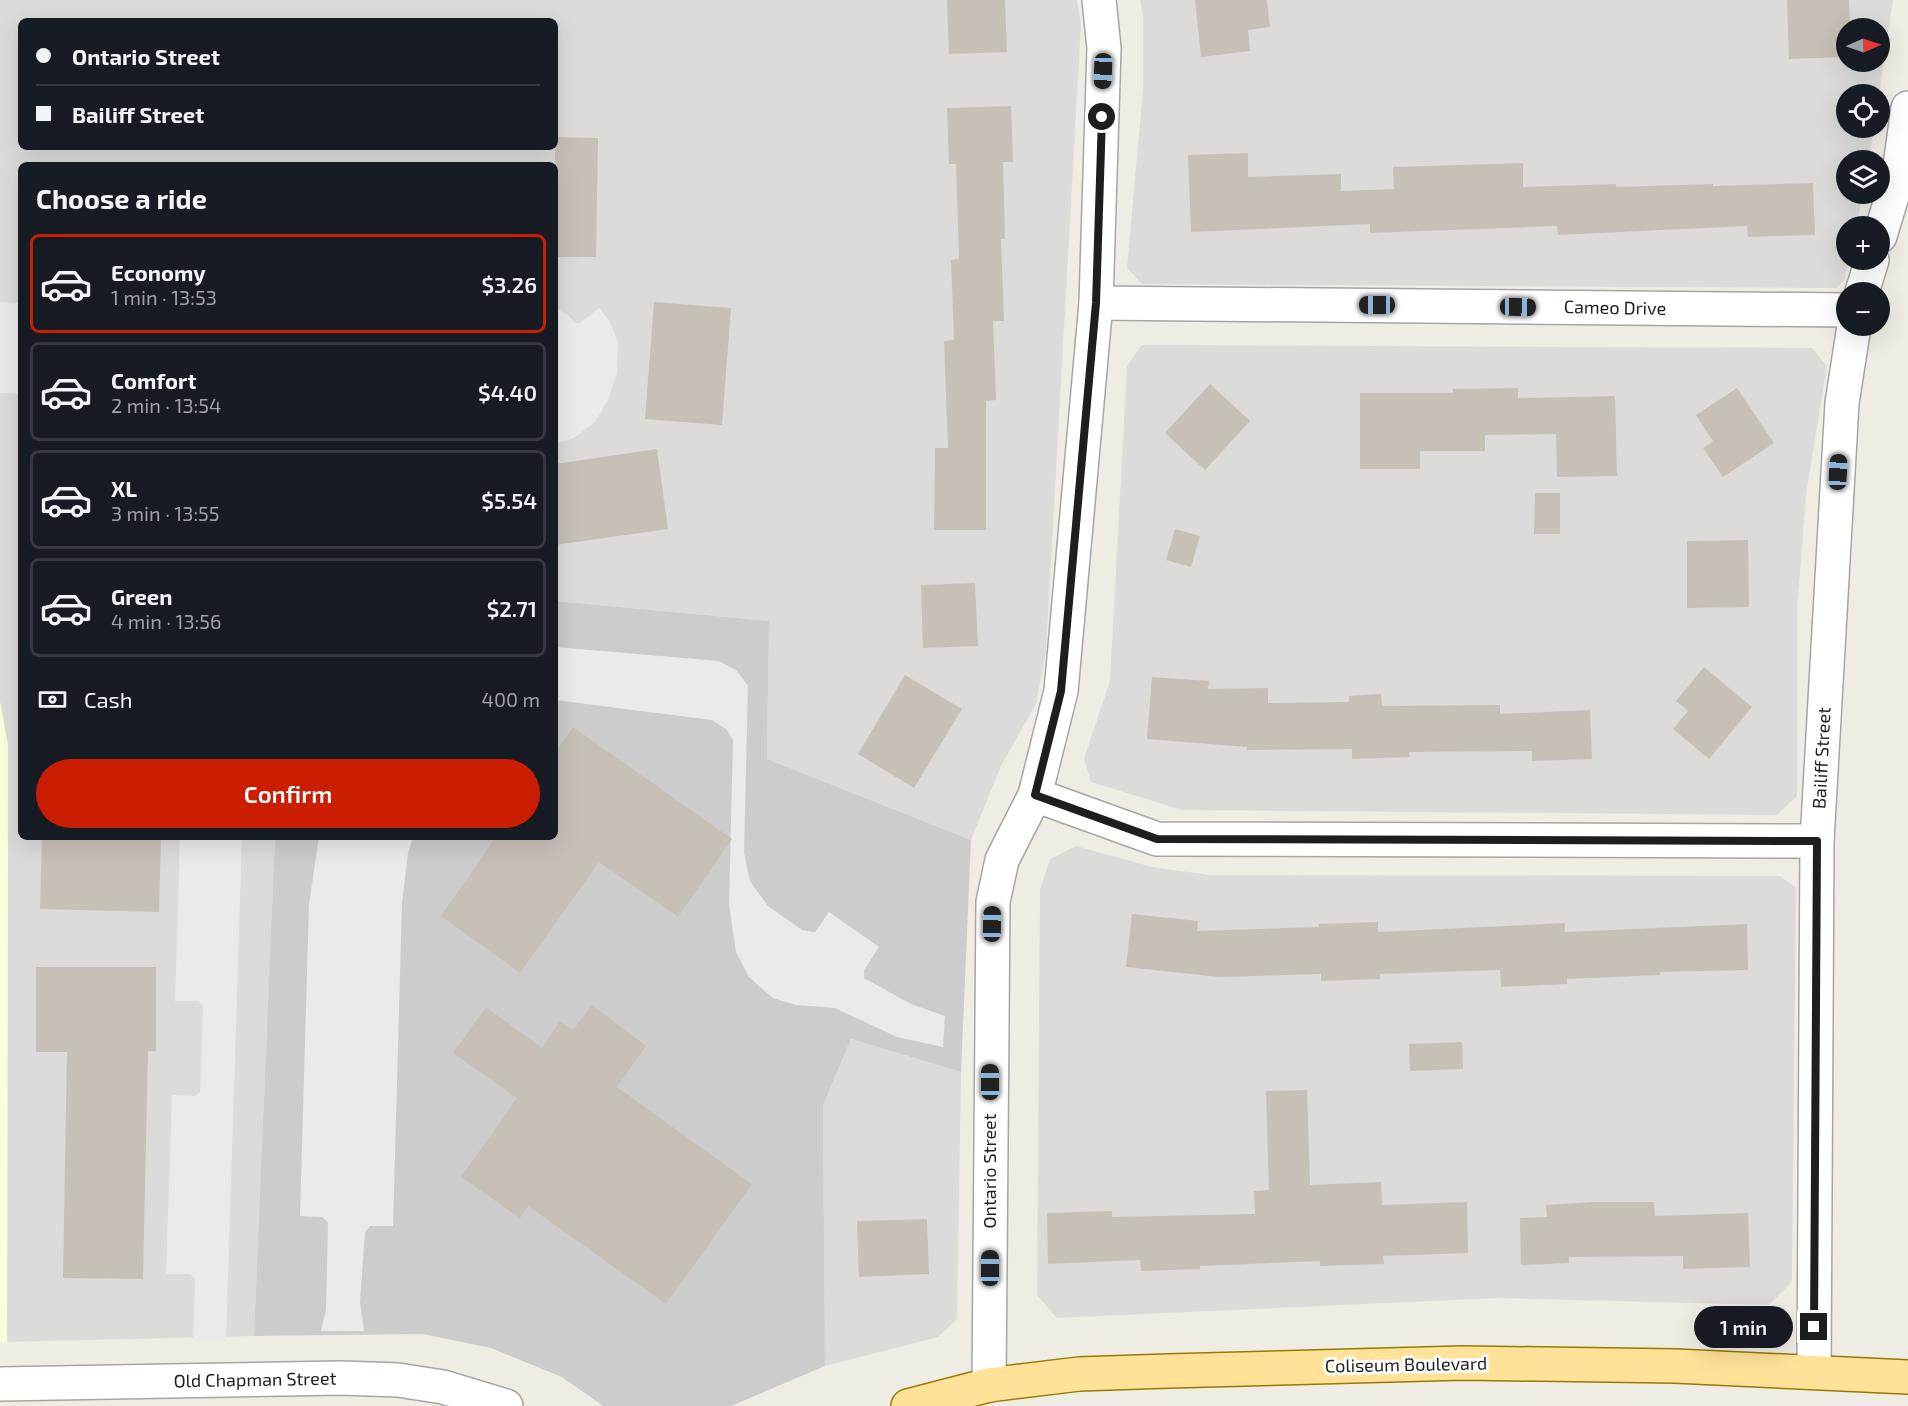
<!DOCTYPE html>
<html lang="en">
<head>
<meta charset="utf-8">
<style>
	body { margin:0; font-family:"Exo 2",sans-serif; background:#242831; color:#f1f3f6; height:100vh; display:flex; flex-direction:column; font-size:22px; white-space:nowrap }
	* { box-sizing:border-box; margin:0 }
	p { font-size:20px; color:#9ea1a6 }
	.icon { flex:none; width:33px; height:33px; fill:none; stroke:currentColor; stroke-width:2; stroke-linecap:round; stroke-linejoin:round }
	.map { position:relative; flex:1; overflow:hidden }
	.drawer { position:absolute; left:18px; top:162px; width:540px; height:678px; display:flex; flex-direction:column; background:#171b24; border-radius:9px; box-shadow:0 6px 24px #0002 }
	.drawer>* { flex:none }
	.guide { position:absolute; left:18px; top:18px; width:540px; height:132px; border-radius:9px; box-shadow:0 6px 24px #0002; display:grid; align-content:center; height:132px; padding:0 18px; background:#171b24 }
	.needle { width:39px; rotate:88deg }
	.tools { position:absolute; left:1836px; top:18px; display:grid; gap:12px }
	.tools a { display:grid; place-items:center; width:54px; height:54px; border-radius:50%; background:#171b24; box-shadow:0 6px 24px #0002; font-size:30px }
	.end { position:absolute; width:27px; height:27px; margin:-14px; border:8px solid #1e1e1e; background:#fff; box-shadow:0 0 0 3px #fff }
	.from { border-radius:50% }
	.bubble { position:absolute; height:42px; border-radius:21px; background:#171b24; box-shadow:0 6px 24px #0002; font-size:20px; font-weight:600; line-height:42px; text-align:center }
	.car { position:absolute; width:18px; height:36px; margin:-18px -9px; border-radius:8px; box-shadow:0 0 4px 2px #0007; background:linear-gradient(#222 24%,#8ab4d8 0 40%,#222 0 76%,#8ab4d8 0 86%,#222 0) }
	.guide b { display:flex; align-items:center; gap:21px; height:57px; font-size:22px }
	.guide b+b { border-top:2px solid #363941 }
	.guide i { width:15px; height:15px; background:#f1f3f6 }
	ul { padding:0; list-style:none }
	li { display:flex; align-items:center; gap:18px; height:99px; margin:0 12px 9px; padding:0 6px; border:3px solid #363941; border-radius:9px }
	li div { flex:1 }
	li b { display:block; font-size:22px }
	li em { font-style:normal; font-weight:600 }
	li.active { border-color:#cb1e00 }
	li>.icon { width:54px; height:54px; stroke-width:1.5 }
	h2 { padding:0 18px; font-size:27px; line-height:72px }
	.pay { display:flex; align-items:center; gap:15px; height:66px; padding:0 18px; font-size:22px }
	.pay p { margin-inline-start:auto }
	.primary-button { display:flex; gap:12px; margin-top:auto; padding:12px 18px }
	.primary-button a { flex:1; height:69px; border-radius:36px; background:#cb1e00; color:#fff; font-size:24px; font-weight:600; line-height:69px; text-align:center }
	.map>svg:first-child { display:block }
</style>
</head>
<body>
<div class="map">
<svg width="1908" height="1406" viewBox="0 0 1908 1406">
	<rect width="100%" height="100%" fill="#efede3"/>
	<!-- residential -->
	<g fill="#dcdbda" fill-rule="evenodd">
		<path d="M0,0H1077L1081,24L1046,651L1036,704L1001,766L971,840L767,759L769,621L555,601V165H21V837H275L254,1336L7,1342L8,745L0,702ZM21,21H555V147H21Z"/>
		<path d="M1140,0H1893L1879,94H1846V128H1874L1869,160H1846V194H1863L1856,226H1846V260H1849L1844,280L1837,288L1142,284L1127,268L1143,89V16ZM1846,28H1880V62H1846Z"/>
		<polygon points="1142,345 1812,348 1827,366 1806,495 1797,611 1797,796 1777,815 1182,810 1091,782 1084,759 1110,681 1127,366"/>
		<polygon points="1076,846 1152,867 1210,875 1780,876 1796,888 1792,1282 1769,1305 1499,1298 1057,1318 1037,1295 1040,890 1050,859"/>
		<polygon points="851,1039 961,1072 957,1319 938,1337 825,1366 823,1105"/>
	</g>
	<!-- education -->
	<polygon fill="#faffdc" points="0,702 8,745 7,1342 0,1342"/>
	<!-- religious -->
	<polygon fill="#ccc" points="555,601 769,621 767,759 971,840 961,1072 851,1039 823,1105 825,1366 731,1406 603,1406 562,1377 491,1348 423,1334 254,1336 275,837 555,837"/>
	<!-- parking -->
	<g fill="#eaeaea">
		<polygon points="0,302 21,303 21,394 0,393"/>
		<polygon points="555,308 568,315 575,323 580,323 599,308 609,320 618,342 617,373 608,400 595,422 574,438 555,444"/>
		<polygon points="555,647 719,661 736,670 748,686 744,853 750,881 768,906 802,930 815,932 829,912 879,947 864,970 864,978 911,1004 945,1016 943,1047 897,1037 835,1008 796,1005 773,998 749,977 736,952 729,904 733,740 726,729 712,720 555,700"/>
		<polygon points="180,837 242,837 226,1341 193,1341 195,1278 190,1274 166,1274 172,1095 195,1096 200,1092 203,1006 198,1001 175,1001"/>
		<polygon points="319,837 413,837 408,853 402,903 393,1226 370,1226 365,1232 360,1302 364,1331 321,1331 326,1309 328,1222 322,1217 300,1216 309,904"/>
	</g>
	<!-- building -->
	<g fill="#c7c0b6">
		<polygon points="947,0 1005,0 1007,52 949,54"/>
		<polygon points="1195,0 1267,0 1270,27 1248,30 1250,51 1201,57"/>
		<polygon points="1787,0 1849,0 1850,28 1846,28 1846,57 1789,59"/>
		<polygon points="1011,106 1013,162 1003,162 1005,239 1001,239 1004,321 993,321 996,400 986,401 986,530 934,530 935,448 948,448 944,341 954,340 951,260 959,259 956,164 949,164 947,108"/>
		<polygon points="555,137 598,138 596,257 555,257"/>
		<polygon points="1248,153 1248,177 1341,174 1341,191 1394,189 1393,167 1523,163 1523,187 1616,184 1616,187 1713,184 1713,186 1813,183 1815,235 1748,237 1747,226 1558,235 1557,226 1370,233 1370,224 1191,232 1188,155"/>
		<polygon points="654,302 731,308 722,425 645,419"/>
		<polygon points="1210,384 1250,421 1205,470 1165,433"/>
		<polygon points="1518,388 1518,398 1615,396 1617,476 1557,477 1556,434 1485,435 1485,451 1420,451 1420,469 1360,469 1360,393 1453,393 1453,389"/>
		<polygon points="1737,388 1774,443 1723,477 1703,448 1713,441 1696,415"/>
		<polygon points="657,449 668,529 555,545 555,464"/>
		<polygon points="1535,493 1560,493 1560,534 1534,534"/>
		<polygon points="1175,529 1200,536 1191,567 1166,560"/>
		<polygon points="1748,540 1749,607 1687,608 1687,541"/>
		<polygon points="975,583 978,646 923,648 921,585"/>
		<polygon points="1704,667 1752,707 1709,759 1673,729 1688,711 1676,701"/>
		<polygon points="905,675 962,709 914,788 858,754"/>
		<polygon points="1152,677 1209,681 1208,689 1268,688 1268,703 1349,702 1349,696 1381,694 1382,706 1500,705 1500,714 1590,710 1592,759 1532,761 1532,751 1409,752 1410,757 1352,759 1352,749 1247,750 1247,747 1147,739"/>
		<polygon points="573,727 732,839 678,917 599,862 520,973 441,916 496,837 555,837 555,753"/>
		<polygon points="42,837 161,837 159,912 40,909"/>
		<polygon points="1132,914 1198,921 1197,931 1319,927 1319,924 1378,922 1378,932 1565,923 1565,932 1747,924 1748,970 1660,972 1660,975 1567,979 1567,984 1501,987 1500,970 1380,974 1380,979 1321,981 1321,974 1220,977 1126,967"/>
		<polygon points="36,967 156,967 156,1051 148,1051 143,1279 63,1278 67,1052 36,1052"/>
		<polygon points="592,1005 646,1046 617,1087 752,1184 666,1304 528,1206 520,1218 461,1177 517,1098 453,1053 486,1007 542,1048 560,1021 573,1030"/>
		<polygon points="1462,1042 1463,1069 1410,1071 1409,1044"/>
		<polygon points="1307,1090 1310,1185 1381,1182 1382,1205 1467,1202 1468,1253 1383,1256 1384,1264 1320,1266 1320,1261 1200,1266 1200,1269 1141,1271 1140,1260 1048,1264 1047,1213 1112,1211 1112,1217 1255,1214 1254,1191 1269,1190 1266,1091"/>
		<polygon points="1594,1202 1654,1202 1655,1216 1748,1213 1750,1267 1683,1269 1683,1256 1569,1257 1569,1263 1521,1265 1520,1218 1547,1217 1546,1205"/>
		<polygon points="927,1219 929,1274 859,1277 857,1221"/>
	</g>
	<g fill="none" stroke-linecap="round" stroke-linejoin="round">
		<!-- minor casing -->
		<g stroke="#a5a5a5" stroke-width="36">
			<g id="minor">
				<polyline points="1880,236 1899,173 1908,108"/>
				<polyline points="1862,292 1872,260"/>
				<polyline points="1096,303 1846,310"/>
				<polyline points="1035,795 1157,839 1817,841"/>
				<polyline points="1814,1372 1817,841 1842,403 1854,326"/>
				<polyline points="0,1384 341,1378 398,1380 443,1387 506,1406"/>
				<polyline points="989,1385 993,902 1002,860 1035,795 1061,691 1096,303 1104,48 1099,0"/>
			</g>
		</g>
		<!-- major casing -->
		<g stroke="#977b00" stroke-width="36">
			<polyline id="major" points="908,1406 989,1385 1079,1374 1168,1371 1463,1363 1675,1366 1908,1377"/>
		</g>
		<!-- minor -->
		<use href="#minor" stroke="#fff" stroke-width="33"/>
		<!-- major -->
		<use href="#major" stroke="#ffe298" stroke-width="33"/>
	</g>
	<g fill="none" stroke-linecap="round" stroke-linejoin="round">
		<!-- route -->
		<polyline stroke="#1e1e1e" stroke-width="8" points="1102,117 1096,303 1061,691 1035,795 1157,839 1817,841 1814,1327"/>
	</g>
	<g text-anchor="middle" stroke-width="6" stroke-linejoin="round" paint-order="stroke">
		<!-- street labels -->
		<g font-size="18" fill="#1e1e1e" stroke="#fff">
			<text transform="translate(1615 308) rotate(1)" y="6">Cameo Drive</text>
			<text transform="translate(1822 758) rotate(-87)" y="6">Bailiff Street</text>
			<text transform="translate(990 1171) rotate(-90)" y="6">Ontario Street</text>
			<text transform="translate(1406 1365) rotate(-1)" y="6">Coliseum Boulevard</text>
			<text transform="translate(255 1380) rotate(-1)" y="6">Old Chapman Street</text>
		</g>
	</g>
</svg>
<div class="tools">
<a><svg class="needle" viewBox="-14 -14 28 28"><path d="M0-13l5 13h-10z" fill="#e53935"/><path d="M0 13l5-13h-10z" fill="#9ea1a6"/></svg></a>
<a><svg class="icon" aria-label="locate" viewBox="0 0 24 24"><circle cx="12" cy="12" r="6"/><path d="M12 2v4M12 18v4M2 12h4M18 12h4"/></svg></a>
<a><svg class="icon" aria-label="layers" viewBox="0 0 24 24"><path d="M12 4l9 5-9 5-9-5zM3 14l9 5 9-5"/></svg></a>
<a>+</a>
<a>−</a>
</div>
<i class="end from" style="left:1102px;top:117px"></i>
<i class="end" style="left:1814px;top:1327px"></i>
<div class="bubble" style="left:1694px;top:1306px;width:99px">1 min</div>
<i class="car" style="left:1103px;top:71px;rotate:182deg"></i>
<i class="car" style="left:1377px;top:305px;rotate:270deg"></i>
<i class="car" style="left:1518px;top:307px;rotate:91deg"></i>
<i class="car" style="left:1838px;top:472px;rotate:3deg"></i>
<i class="car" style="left:992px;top:924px;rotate:1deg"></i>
<i class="car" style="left:990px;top:1082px;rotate:0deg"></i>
<i class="car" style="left:990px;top:1268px;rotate:0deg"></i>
<div class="guide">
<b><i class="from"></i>Ontario Street</b>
<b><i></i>Bailiff Street</b>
</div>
<section class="drawer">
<h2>Choose a ride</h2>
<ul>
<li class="active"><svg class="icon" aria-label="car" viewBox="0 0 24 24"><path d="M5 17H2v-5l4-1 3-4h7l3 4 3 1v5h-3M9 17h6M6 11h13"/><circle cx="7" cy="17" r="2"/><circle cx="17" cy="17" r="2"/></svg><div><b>Economy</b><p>1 min · 13:53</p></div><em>$3.26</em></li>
<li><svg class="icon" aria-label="car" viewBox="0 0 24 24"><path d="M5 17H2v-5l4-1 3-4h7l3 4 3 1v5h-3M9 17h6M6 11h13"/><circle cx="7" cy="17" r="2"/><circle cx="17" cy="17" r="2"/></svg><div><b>Comfort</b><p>2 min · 13:54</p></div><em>$4.40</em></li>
<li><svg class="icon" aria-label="car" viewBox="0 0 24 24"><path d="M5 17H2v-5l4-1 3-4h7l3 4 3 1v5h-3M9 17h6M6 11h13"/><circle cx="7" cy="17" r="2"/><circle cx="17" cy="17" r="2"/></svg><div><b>XL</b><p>3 min · 13:55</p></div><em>$5.54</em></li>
<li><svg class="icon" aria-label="car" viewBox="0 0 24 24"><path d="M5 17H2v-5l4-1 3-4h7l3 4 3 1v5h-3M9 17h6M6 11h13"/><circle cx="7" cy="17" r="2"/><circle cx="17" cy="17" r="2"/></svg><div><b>Green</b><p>4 min · 13:56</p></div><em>$2.71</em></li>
</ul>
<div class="pay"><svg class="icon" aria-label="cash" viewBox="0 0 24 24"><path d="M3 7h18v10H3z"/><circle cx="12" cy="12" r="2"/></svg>Cash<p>400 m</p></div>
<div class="primary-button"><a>Confirm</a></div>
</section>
</div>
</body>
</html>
